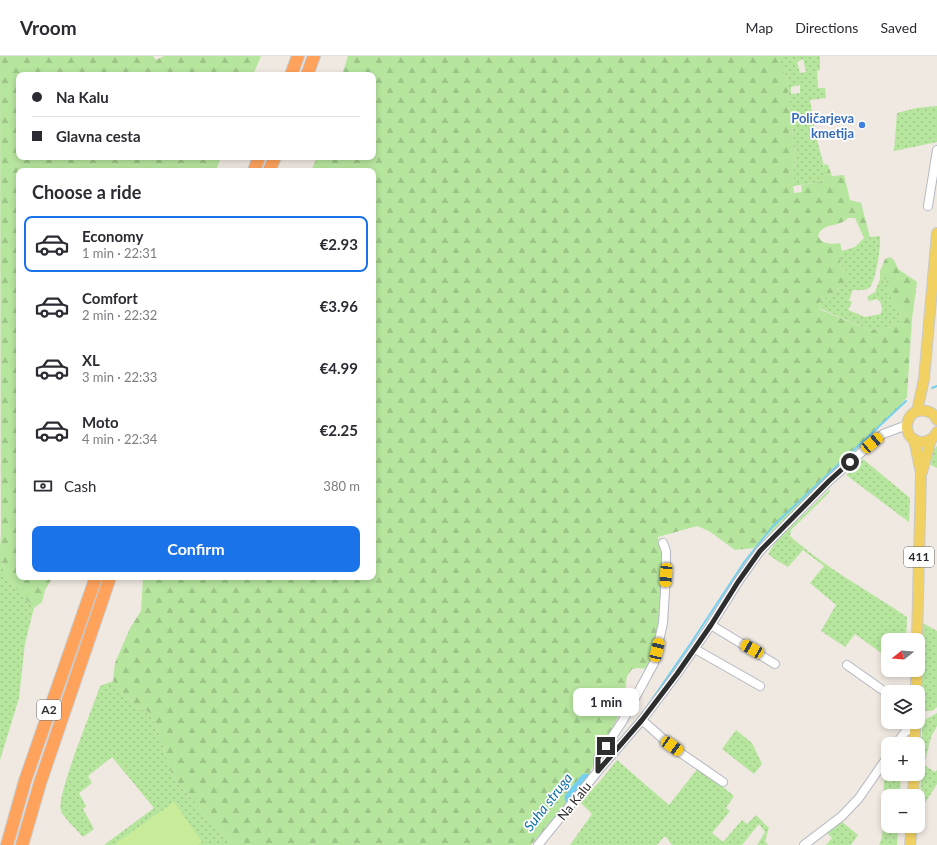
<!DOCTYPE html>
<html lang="en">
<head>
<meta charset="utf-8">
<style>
	body { margin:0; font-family:Lato,sans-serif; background:#f7f7f7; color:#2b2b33; height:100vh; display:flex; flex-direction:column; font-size:15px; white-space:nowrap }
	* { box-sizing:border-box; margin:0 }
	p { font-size:13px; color:#7c7c81 }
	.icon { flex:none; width:22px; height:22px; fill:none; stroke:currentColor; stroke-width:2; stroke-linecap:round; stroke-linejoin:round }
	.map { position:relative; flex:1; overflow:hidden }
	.sheet { position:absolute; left:16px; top:112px; width:360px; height:412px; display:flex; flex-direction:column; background:#fff; border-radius:8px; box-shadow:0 2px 6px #0003 }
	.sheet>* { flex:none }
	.banner { position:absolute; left:16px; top:16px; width:360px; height:88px; border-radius:8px; box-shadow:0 2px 6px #0003; display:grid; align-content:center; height:88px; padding:0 16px; background:#fff }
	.needle { width:26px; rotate:253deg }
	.buttons { position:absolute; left:881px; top:577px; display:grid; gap:8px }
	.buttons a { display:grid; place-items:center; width:44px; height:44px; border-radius:8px; background:#fff; box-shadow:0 2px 6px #0003; font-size:20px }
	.end { position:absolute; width:18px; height:18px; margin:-9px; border:5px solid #2e2e2e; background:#fff; box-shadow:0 0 0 2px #fff }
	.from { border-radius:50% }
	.bubble { position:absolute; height:28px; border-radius:8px; background:#fff; box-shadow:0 2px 6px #0003; font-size:13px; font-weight:700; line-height:28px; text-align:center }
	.car { position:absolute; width:12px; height:24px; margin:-12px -6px; border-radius:5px; box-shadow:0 0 3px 1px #0007; background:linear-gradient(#f5c518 24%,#345 0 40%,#f5c518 0 76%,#345 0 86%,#f5c518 0) }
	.banner b { display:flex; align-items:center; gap:14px; height:38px; font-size:15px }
	.banner b+b { border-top:1px solid #e1e1e2 }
	.banner i { width:10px; height:10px; background:#2b2b33 }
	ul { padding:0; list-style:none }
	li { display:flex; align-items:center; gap:12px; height:56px; margin:0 8px 6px; padding:0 8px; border:2px solid transparent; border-radius:8px }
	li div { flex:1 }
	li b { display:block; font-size:15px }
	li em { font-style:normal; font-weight:700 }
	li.active { border-color:#1a73e8 }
	li>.icon { width:36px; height:36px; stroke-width:1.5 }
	h2 { padding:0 16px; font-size:18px; line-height:48px }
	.pay { display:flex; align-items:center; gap:10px; height:44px; padding:0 16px; font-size:15px }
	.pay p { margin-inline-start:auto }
	.primary-button { display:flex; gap:8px; margin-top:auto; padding:8px 16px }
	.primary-button a { flex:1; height:46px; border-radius:8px; background:#1a73e8; color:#fff; font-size:16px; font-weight:700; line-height:46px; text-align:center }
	header { display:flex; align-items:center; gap:24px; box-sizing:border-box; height:56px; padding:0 20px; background:#fff; border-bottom:1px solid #e1e1e2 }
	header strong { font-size:19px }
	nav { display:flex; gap:22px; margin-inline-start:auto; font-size:14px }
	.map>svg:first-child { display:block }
</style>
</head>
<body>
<header>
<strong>Vroom</strong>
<nav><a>Map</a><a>Directions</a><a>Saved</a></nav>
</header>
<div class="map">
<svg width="937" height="789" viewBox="0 0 937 789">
	<defs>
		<pattern id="grass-dots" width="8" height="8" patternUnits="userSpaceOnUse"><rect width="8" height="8" fill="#b6e59e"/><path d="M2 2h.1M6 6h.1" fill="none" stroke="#9dc588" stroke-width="1.8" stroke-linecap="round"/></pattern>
		<pattern id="forest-firs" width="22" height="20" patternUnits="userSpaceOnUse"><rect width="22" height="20" fill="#b6e59e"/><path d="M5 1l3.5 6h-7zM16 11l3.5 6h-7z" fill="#9dc588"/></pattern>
	</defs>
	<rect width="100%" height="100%" fill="#efe9e1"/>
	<!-- grass -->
	<g fill="url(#grass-dots)" fill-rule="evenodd">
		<path d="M780,0H820V14L817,15L818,32H825L826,42L810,44C812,57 814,70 817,84C820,97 826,110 824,123L821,126L793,130L795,99L787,22L780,10ZM803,3L806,16L800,17L797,6ZM800,29V37L791,38V31Z"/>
		<polygon points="937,50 937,86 894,95 897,57 916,52"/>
		<path d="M880,180C881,190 876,226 869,232C865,235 858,234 853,234L849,244L852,246L848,254L865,261L881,258C883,251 882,247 877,243L869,245L867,241L875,236L880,223H886L893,246L901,254L899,266L890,271L870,274L821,253L819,250L820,246L842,230L846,215L840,208L842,195L855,191L864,182L867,183L870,181Z"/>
		<polygon points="937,390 937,412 929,408 931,396"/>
		<polygon points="863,403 910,442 909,466 846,419"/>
		<path d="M830,433L829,437L791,474L790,480C824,511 869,535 907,561L906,584H888V602L855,578L845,591L821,575L836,549L810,527L824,510L803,494L788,511L776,504L768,498L777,484Z"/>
		<polygon points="0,479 3,513 9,525 34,552 25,587 19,642 0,704"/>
		<polygon points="923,567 937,575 937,651 932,655 926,655 924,653 922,644"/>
		<path d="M113,625L137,652L149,656L157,671L171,716L176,725L195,746L206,762L233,789H104L154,752L112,701L88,720L92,727L79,737L86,750L83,753L94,773L83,781C78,775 64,762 61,755C55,741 94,650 100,630Z"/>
		<polygon points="937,657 937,670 931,681 924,709 935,716 937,714 937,728 920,755 922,670 923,665"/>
		<polygon points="736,674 752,687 762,708 754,718 722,693"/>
		<path d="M888,703V718H901L900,740H888V770H898L897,789H879C883,782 883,772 883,764C884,746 882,721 888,703Z"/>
		<polygon points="617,704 669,749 699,711 734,740 726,752 730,755 712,777 723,786 742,764 747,768 756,759 769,772 765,785 768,789 757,789 765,776 759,768 742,789 672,789 666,781 664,781 657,789 570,789 592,758 580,746 601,724"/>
		<polygon points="841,765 858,779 851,789 826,789 832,782 826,776"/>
	</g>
	<!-- forest -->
	<g fill="url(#forest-firs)">
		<polygon points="0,0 153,0 156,4 164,0 261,0 253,19 19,19 19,101 221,101 216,115 19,115 19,521 53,521 45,534 42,546 34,552 9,525 3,513 1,490"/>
		<path d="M348,0H780V10L787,22L795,99L793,130L794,137L802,136L801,129L821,126L824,123V108L828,109L832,120L844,119L850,144L861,147L870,181L867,183L864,182L855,162H848C839,172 822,166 818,180C822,189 831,188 840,187L842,195L840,208L846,215L847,223L842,230L820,246L819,250L821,254L870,274L890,271L899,266L901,254L893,247L886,223H880V215L885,203L890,201L894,204L898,213L917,226L912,263L907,341L899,351L826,424L754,492L735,494L709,475L697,470L658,481L662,502L665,535L649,613L639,612L632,613L627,620L623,651L586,724L531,789H233L206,762L195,746L176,725L171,716L157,671L149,656L137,652L113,625L115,607L130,572L141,555L143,521H373V115H311L317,101H373V19H342Z"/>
	</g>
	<!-- pitch -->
	<polygon fill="#c9ec9a" points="174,746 202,786 198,789 117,789 116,787"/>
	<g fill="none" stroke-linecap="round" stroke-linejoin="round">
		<!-- stream -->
		<g stroke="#75cff0" stroke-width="2">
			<polyline points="932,332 937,330"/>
			<polyline points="642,658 691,587 745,505 773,470 906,345"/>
		</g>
		<!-- river -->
		<polyline stroke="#75cff0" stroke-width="13" points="571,742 586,724"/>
		<!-- minor casing -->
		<g stroke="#b4b7c1" stroke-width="10">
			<g id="minor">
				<polyline points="928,150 937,94"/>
				<polyline points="711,569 775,608"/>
				<polyline points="695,593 760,630"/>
				<polyline points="847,609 888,638"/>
				<polyline points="642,664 672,691 723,726"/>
				<polyline points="896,688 905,676 915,670"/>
				<polyline points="598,715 598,702 622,666 654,607 663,567 666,519 666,495 663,487"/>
				<polyline points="538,789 598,715 642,664 677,618 711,569 738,526 760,495 829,425 872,387 883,378 907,369"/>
				<polyline points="804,789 842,760 859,742 888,700"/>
			</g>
		</g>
		<!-- major casing -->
		<g stroke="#c9c9c9" stroke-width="12">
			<g id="major">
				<polyline points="917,355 924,323 937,177"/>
				<path d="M937,364C935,359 931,356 926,355C903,350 900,386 922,386C929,386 934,382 937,376"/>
				<polyline points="914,383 921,417 917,584"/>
				<polyline points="922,416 931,383"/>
				<polyline points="916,636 916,614"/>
				<polyline points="915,688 915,666"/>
				<polyline points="913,740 914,718"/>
				<polyline points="910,789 912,770"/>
			</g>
		</g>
		<!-- highway casing -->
		<g stroke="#c9c9c9" stroke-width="14">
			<g id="highway">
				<polyline points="291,19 298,0"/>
				<polyline points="307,19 314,0"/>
				<polyline points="254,115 259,101"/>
				<polyline points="269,115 275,101"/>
				<polyline points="7,789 25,725 96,521"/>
				<polyline points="22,789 40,727 110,521"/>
			</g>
		</g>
		<!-- minor -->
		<use href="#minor" stroke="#fff" stroke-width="8"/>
		<!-- major -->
		<use href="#major" stroke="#f2d163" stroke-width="10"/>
		<!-- highway -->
		<use href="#highway" stroke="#ffa35c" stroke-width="12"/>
	</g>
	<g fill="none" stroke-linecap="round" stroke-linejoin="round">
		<!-- route -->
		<polyline stroke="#2e2e2e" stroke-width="5" points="606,690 598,702 598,715 642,664 677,618 711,569 738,526 760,495 829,425 850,406"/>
	</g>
	<!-- markers -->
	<circle fill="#3f7fe0" stroke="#fff" stroke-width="1.5" cx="862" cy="69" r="4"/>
	<g text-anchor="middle" stroke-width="3.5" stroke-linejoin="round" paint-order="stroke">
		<!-- shield labels -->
		<g fill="#fff" stroke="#6d6d6d" stroke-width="1">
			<rect x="904" y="491" width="30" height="20" rx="3"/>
			<rect x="37" y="644" width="24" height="20" rx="3"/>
		</g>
		<g font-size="12" font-weight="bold" fill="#2e2e2e">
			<text x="919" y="505">411</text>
			<text x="49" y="658">A2</text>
		</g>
		<!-- shop labels -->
		<g font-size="13" font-weight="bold" fill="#366cbe" stroke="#fff" text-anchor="end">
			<text x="854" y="67">Poličarjeva<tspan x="854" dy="15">kmetija</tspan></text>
		</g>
		<!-- street labels -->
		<g font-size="13" fill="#2e2e2e" stroke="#fff">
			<text transform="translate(574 745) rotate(-51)" y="5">Na Kalu</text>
		</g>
		<!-- water labels -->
		<g font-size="14" font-style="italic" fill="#0d6fa3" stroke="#fff">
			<text transform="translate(548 746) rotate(-52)" y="5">Suha struga</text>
		</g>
	</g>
</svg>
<div class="buttons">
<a><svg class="needle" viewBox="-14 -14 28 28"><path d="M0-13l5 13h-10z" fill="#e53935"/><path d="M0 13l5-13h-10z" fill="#7c7c81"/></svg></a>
<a><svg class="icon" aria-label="layers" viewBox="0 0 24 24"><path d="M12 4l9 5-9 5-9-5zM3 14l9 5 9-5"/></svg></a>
<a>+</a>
<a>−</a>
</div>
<i class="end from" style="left:850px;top:406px"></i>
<i class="end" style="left:606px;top:690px"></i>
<div class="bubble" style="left:573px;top:632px;width:66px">1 min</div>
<i class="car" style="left:872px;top:387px;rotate:50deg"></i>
<i class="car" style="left:666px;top:519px;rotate:184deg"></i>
<i class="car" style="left:752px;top:593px;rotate:300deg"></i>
<i class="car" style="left:657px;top:594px;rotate:13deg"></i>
<i class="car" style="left:672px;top:690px;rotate:125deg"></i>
<div class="banner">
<b><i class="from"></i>Na Kalu</b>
<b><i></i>Glavna cesta</b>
</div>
<section class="sheet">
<h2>Choose a ride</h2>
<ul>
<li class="active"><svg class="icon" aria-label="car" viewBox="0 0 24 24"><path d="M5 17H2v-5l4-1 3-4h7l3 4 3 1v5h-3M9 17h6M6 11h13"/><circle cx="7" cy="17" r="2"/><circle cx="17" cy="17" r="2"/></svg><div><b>Economy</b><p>1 min · 22:31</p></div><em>€2.93</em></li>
<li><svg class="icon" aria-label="car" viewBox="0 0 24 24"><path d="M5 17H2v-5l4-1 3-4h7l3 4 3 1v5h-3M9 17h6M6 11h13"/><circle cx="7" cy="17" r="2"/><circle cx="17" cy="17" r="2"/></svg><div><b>Comfort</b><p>2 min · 22:32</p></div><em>€3.96</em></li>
<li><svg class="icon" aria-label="car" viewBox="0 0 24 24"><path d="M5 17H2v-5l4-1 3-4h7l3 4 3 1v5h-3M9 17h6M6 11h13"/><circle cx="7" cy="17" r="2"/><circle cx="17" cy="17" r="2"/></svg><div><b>XL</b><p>3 min · 22:33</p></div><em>€4.99</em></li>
<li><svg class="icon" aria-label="car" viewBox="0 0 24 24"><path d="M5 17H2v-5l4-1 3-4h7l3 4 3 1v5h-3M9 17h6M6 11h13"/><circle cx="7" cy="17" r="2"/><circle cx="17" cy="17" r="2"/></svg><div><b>Moto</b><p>4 min · 22:34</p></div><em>€2.25</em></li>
</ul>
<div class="pay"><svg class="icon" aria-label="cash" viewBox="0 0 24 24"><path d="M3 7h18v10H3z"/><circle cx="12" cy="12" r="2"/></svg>Cash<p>380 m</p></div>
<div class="primary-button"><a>Confirm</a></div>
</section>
</div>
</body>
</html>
